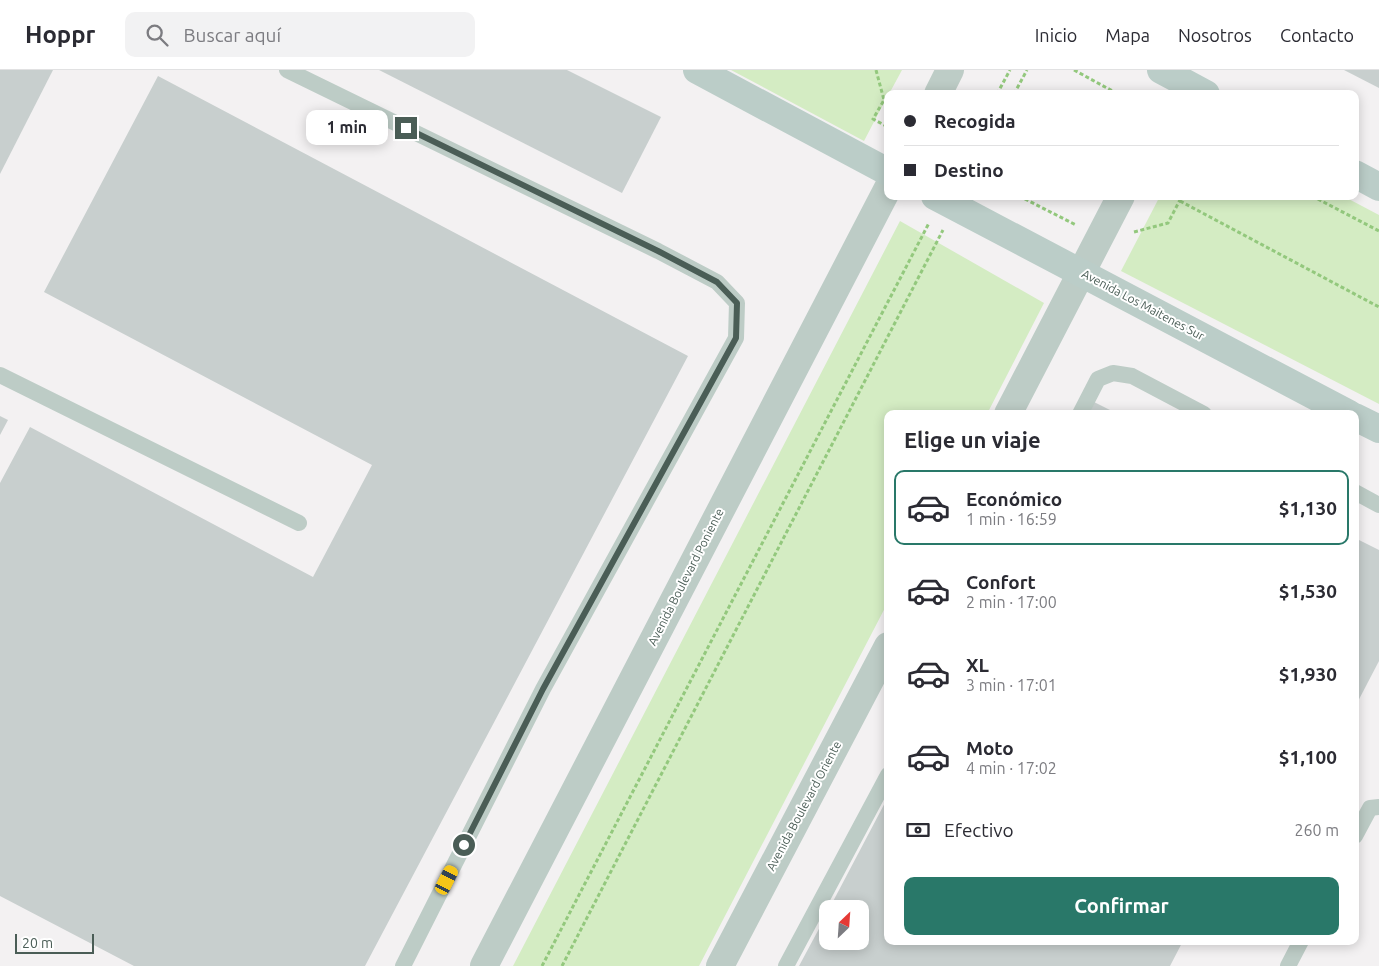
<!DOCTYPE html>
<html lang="es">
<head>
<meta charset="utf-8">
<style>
	body { margin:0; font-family:Ubuntu,sans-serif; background:#f2f2f3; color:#2b2b33; height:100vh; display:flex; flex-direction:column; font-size:19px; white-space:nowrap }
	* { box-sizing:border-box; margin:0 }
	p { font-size:16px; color:#7c7c81 }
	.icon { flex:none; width:28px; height:28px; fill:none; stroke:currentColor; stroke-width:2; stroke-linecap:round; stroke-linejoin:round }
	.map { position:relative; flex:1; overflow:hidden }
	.sheet { position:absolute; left:884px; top:340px; width:475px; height:535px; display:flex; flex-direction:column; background:#fff; border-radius:10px; box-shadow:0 2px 12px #0003 }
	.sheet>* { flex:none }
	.guide { position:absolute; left:884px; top:20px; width:475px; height:110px; border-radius:10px; box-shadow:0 2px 12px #0003; display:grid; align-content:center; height:110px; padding:0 20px; background:#fff }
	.needle { width:32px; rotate:25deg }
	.buttons { position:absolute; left:819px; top:830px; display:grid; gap:10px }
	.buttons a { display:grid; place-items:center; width:50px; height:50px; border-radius:10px; background:#fff; box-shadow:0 2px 12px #0003; font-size:25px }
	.scale { position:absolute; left:15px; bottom:12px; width:79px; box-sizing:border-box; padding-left:5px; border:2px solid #4a5d56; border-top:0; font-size:14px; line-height:18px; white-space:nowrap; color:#4a5d56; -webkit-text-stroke:4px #fff; paint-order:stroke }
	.end { position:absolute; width:22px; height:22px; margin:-11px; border:6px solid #4a5d56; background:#fff; box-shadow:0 0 0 2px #fff }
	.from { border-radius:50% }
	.bubble { position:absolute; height:35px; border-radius:10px; background:#fff; box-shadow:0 2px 12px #0003; font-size:16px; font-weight:700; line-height:35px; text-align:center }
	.car { position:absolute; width:15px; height:30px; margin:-15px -8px; border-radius:6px; box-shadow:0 0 4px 1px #0007; background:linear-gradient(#f5c518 24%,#345 0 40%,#f5c518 0 76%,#345 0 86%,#f5c518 0) }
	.guide b { display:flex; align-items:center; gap:18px; height:48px; font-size:19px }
	.guide b+b { border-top:1px solid #e1e1e2 }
	.guide i { width:12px; height:12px; background:#2b2b33 }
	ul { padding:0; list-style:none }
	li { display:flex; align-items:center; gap:15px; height:75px; margin:0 10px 8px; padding:0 10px; border:2px solid transparent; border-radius:10px }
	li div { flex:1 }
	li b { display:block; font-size:19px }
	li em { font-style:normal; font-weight:700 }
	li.active { border-color:#297869 }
	li>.icon { width:45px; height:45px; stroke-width:1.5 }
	h2 { padding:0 20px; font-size:22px; line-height:60px }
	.pay { display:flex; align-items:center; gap:12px; height:55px; padding:0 20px; font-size:19px }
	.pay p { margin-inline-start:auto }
	.cta { display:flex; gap:10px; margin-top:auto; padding:10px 20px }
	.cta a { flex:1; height:58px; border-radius:10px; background:#297869; color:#fff; font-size:20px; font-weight:700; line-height:58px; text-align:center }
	header { display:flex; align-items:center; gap:30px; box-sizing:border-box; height:70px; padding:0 25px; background:#fff; border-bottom:1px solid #e1e1e2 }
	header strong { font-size:24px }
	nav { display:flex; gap:28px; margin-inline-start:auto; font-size:18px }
	.search { width:350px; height:45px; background:#f2f2f3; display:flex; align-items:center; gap:12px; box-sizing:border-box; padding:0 18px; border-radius:10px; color:#7c7c81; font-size:19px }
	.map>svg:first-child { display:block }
</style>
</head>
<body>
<header>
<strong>Hoppr</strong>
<div class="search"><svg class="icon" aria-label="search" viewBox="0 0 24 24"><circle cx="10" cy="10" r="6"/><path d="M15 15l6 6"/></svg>Buscar aquí</div>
<nav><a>Inicio</a><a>Mapa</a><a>Nosotros</a><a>Contacto</a></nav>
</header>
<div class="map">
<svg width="1379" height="896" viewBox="0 0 1379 896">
	<rect width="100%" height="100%" fill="#f3f1f2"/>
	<!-- green -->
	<g fill="#d4ecc3">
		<polygon points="731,0 902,0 889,24 888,24 887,27 864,71"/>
		<polygon points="1160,126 1343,126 1379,145 1379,334 1121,201"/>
		<polygon points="900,151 1044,233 987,344 888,344 887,534 699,896 513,896"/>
	</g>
	<!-- building -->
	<g fill="#c8cfce">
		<polygon points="0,0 53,0 0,104"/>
		<polygon points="379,0 567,0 661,47 622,123"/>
		<polygon points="1344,0 1379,0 1379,18"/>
		<polygon points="158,6 688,286 365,896 134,896 0,826 0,413 30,357 313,507 372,395 44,222"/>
		<polygon points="1094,332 1118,344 1088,344"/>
		<polygon points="0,346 8,350 0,365"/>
		<polygon points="1355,468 1379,480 1379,591 1355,637"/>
		<polygon points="888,727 888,871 1183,871 1170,896 799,896 828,842 828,871 860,871 860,839 829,839"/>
	</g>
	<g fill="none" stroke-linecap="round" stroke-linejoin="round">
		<!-- path -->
		<g stroke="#93c87d" stroke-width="3" stroke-dasharray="4 2.5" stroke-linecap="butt">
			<polyline points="876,0 884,30 873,49 888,57"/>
			<polyline points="1074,0 1118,24"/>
			<polyline points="997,24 1010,0"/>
			<polyline points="1014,24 1027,0"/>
			<polyline points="1019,126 1076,155"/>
			<polyline points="1312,126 1379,161"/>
			<polyline points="1180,131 1379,237"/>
			<polyline points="1134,162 1168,153 1182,126"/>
			<polyline points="542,896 929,153"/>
			<polyline points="562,896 943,160"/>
		</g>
		<!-- lane -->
		<g stroke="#bdccc6" stroke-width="16">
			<polyline points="287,0 658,181 717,212 737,233 736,268 543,619 403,896"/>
			<polyline points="0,305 299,453"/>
			<polyline points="1080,344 1098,309 1113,303 1132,306 1204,344"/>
			<polyline points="1355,422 1379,435"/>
			<polyline points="1355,766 1370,738 1379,737"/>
			<polyline points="786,896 888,705"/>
			<polyline points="1288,896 1301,871"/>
		</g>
		<!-- street -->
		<g stroke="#bdccc6" stroke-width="28">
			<polyline points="938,24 950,0"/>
			<polyline points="1008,344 1121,126"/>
			<polyline points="484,896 888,118"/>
			<polyline points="720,896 888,576"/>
		</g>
		<!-- secondary -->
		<g stroke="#bbcdc8" stroke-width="28">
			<polyline points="697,0 888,102"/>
			<polyline points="1161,0 1206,24"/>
			<polyline points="1355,104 1379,117"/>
			<polyline points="935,126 1349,344"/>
			<polyline points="1355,347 1379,359"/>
		</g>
	</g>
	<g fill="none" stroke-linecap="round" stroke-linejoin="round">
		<!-- route -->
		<polyline stroke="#4a5d56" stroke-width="6" points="406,58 658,181 717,212 737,233 736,268 543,619 464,775"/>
	</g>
	<g text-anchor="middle" stroke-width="4" stroke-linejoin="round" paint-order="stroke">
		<!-- street labels -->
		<g font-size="12" fill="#4a5d56" stroke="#fff">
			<text transform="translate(1143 235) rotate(28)" y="4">Avenida Los Maitenes Sur</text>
			<text transform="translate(686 507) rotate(-63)" y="4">Avenida Boulevard Poniente</text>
			<text transform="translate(804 736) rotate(-62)" y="4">Avenida Boulevard Oriente</text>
		</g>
	</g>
</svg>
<div class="buttons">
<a><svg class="needle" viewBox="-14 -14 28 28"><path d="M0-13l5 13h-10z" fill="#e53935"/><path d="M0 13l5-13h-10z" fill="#7c7c81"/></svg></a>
</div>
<div class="scale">20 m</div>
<i class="end from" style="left:464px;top:775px"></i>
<i class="end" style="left:406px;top:58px"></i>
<div class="bubble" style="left:306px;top:40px;width:82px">1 min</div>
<i class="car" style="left:447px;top:810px;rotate:27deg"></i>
<div class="guide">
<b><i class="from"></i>Recogida</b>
<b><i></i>Destino</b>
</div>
<section class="sheet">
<h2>Elige un viaje</h2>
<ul>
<li class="active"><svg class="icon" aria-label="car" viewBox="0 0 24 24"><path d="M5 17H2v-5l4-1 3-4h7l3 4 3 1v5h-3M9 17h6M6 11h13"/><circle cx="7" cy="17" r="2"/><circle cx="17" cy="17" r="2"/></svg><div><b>Económico</b><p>1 min · 16:59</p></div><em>$1,130</em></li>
<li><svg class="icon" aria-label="car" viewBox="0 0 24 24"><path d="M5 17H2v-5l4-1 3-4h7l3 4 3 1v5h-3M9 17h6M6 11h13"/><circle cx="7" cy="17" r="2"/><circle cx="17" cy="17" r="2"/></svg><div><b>Confort</b><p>2 min · 17:00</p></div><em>$1,530</em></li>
<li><svg class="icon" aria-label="car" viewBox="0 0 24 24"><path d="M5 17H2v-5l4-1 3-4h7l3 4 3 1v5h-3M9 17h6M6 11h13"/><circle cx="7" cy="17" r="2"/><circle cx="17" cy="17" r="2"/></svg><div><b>XL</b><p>3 min · 17:01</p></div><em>$1,930</em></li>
<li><svg class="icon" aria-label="car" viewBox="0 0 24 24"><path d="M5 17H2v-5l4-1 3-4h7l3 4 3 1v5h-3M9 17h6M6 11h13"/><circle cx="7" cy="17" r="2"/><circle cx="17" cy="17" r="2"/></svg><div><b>Moto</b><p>4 min · 17:02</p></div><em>$1,100</em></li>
</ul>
<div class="pay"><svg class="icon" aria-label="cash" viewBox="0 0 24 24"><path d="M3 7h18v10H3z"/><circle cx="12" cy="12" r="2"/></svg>Efectivo<p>260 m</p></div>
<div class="cta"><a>Confirmar</a></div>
</section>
</div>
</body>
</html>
